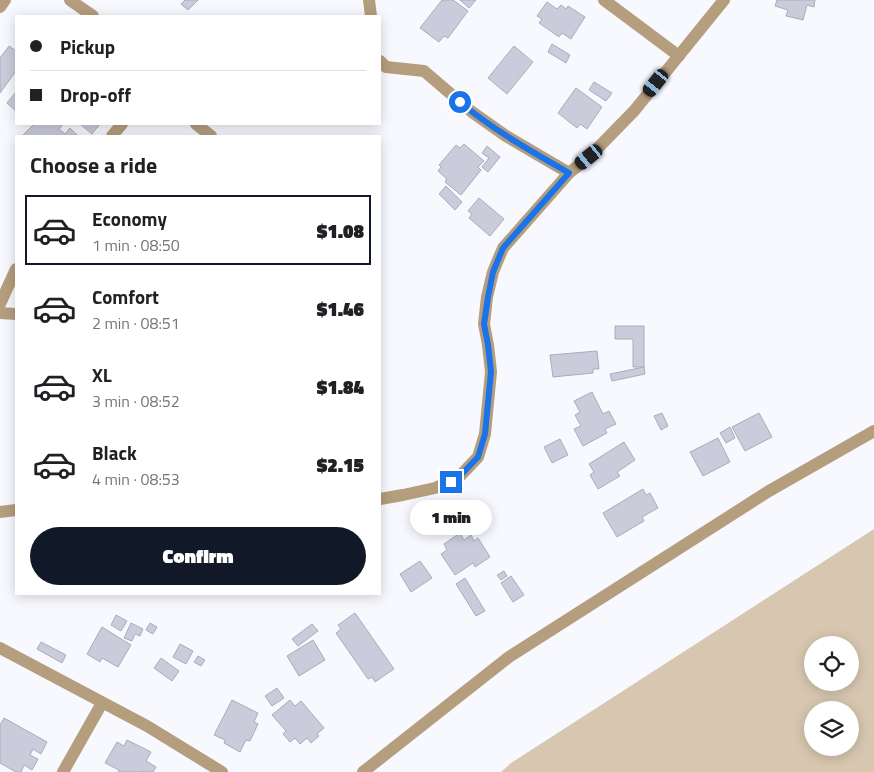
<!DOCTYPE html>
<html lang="en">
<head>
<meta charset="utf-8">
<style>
	body { margin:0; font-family:"Titillium Web",sans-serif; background:#f2f2f2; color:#202124; height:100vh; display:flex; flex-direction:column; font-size:19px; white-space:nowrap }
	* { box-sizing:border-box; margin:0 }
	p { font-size:16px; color:#757577 }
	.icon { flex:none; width:28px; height:28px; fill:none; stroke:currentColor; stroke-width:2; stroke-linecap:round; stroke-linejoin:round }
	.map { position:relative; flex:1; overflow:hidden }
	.drawer { position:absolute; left:15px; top:135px; width:366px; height:460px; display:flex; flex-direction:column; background:#fff; border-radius:0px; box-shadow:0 2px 12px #0003 }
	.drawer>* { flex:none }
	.guide { position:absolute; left:15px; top:15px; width:366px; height:110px; border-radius:0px; box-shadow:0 2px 12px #0003; display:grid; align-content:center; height:110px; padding:0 15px; background:#fff }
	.controls { position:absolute; left:804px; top:636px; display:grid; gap:10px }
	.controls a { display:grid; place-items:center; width:55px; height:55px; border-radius:50%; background:#fff; box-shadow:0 2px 12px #0003; font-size:25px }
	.end { position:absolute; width:22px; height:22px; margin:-11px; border:6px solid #1a73e8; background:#fff; box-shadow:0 0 0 2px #fff }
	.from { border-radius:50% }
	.bubble { position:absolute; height:35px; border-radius:18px; background:#fff; box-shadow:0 2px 12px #0003; font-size:16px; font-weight:800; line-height:35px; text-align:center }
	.car { position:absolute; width:15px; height:30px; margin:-15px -8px; border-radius:6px; box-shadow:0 0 4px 1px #0007; background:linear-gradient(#222 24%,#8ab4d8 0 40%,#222 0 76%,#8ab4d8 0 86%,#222 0) }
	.guide b { display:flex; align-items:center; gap:18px; height:48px; font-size:19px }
	.guide b+b { border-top:1px solid #e0e0e0 }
	.guide i { width:12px; height:12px; background:#202124 }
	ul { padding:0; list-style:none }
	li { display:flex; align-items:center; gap:15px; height:70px; margin:0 10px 8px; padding:0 5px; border:2px solid transparent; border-radius:0px }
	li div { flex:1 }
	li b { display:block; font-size:19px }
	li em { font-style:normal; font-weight:800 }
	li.selected { border-color:#111827 }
	li>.icon { width:45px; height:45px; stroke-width:1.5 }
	h2 { padding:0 15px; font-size:22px; line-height:60px }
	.button { display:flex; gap:10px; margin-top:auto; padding:10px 15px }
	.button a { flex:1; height:58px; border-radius:30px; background:#111827; color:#fff; font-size:20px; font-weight:800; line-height:58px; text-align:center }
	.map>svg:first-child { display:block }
</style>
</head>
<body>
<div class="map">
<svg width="874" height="772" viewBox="0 0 874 772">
	<rect width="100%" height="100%" fill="#f8f8ff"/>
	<!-- green -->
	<path fill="#d7c7b0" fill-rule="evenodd" d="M874,529V772H501L511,763ZM812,645H850V682H812ZM812,710H850V748H812Z"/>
	<!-- building -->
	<g fill="#caccdb" stroke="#abacbb">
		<polygon points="185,0 198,0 188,10 181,4"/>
		<polygon points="442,0 453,0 468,11 448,38 444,36 439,42 420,28"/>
		<polygon points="460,0 476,0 469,8"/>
		<polygon points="777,0 815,0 814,7 807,5 803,20 786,16 788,10 775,6"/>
		<polygon points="547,2 557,9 561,5 566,9 568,6 585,17 571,39 562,33 559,37 539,23 542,19 537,16"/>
		<polygon points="552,44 570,55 566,63 548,52"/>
		<polygon points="9,46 16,51 16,71 0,93 0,58"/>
		<polygon points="514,46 533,62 507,94 488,78"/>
		<polygon points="594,82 612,93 606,101 589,90"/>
		<polygon points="576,88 602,107 587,129 580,124 577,128 558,113"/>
		<polygon points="16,92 16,111 7,103"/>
		<polygon points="34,124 63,124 59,129 65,134 70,128 78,136 22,136"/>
		<polygon points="80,124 100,124 92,134"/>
		<polygon points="464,144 484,161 478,167 481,170 461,195 445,182 447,179 438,171 441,167 439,165 456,145 460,148"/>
		<polygon points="487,146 500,157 488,172 482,167 489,158 482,153"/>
		<polygon points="446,186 462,202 455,210 439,194"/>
		<polygon points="479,198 504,219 490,236 469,218 472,214 468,211"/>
		<polygon points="615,326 644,326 644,367 633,367 633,339 615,339"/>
		<polygon points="597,351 599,369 593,369 593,373 553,377 550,355"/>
		<polygon points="644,367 645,374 612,381 610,374"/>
		<polygon points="592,392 603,414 609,411 616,424 605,429 607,433 583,446 574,429 581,426 575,415 580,412 574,401"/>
		<polygon points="662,413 668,426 661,430 654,416"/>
		<polygon points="759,413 772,437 745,451 732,427"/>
		<polygon points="730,427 735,438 726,443 720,433"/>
		<polygon points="718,438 730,462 703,476 690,452"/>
		<polygon points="560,439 568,455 552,463 544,447"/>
		<polygon points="624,442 635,460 617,472 620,476 598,489 590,475 594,472 589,464"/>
		<polygon points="643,489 646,495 650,493 658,508 642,517 644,521 617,537 603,513"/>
		<polygon points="460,533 464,540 471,535 474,541 478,538 490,557 475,567 473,563 455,575 441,554 447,550 444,544"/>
		<polygon points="420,561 432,578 411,592 400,574"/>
		<polygon points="504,571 507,576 501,580 497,575"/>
		<polygon points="511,576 524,595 513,602 501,583"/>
		<polygon points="465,578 485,611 476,616 456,584"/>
		<polygon points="355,613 394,669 375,682 372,677 368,679 336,633 341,629 338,625"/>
		<polygon points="116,615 127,621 121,631 111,625"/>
		<polygon points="131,623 143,629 140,636 135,634 132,641 124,638"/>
		<polygon points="150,623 157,627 153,634 146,630"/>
		<polygon points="312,624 318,631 298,646 292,639"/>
		<polygon points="102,627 131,645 118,667 102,658 100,662 87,654"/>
		<polygon points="313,640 325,660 299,676 287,656"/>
		<polygon points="41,642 66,655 62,663 37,649"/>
		<polygon points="180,644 193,651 186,664 173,657"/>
		<polygon points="198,656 205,660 201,666 194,662"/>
		<polygon points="161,658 179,671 172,681 154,668"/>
		<polygon points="277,688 284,698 272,706 265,696"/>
		<polygon points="232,700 258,713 254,722 258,724 250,741 246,740 240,752 224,743 225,740 214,735"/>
		<polygon points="290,700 295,706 301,701 324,728 317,734 319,736 311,743 307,738 300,744 295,738 290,742 283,734 286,731 272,715"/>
		<polygon points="4,718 47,742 41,754 33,749 30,755 38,759 32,770 24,765 21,772 16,772 0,763 0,725"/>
		<polygon points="127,740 151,752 146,761 156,767 153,772 144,772 141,771 141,772 118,772 119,770 105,763 117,742 124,746"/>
	</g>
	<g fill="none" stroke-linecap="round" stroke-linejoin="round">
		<!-- minor -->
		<g stroke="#b59e7d" stroke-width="12">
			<polyline points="70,0 93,16"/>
			<polyline points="369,0 371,16"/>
			<polyline points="604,0 679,56"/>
			<polyline points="0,7 5,0"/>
			<polyline points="380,61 386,67 424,71 472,112 506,136 569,173"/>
			<polyline points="196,124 211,136"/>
			<polyline points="112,136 122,124"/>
			<polyline points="0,304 16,269"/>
			<polyline points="0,313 16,314"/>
			<polyline points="380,499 403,495 435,488 451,481 460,476 478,457 485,434 491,372 488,345 484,324 487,297 493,272 503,248 569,173 589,157 634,111 724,0"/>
			<polyline points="0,512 16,510"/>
			<polyline points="0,648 147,726 222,772"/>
			<polyline points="63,772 102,703"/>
			<polyline points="363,772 509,657 769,491 874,431"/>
		</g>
	</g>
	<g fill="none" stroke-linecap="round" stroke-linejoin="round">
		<!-- route -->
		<path stroke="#1a73e8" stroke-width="6" d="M451,482L460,476L478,457L485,434L491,372L488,345L484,324L488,297L493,272L503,248L569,173C531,151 493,130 460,102"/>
	</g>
</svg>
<div class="controls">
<a><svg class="icon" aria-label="locate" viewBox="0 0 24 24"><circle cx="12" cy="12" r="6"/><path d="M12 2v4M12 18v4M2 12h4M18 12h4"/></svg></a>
<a><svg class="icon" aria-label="layers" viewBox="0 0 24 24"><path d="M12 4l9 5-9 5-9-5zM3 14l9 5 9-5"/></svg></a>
</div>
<i class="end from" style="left:460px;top:102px"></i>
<i class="end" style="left:451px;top:482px"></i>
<div class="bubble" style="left:410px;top:500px;width:82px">1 min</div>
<i class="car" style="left:656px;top:83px;rotate:219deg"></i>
<i class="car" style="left:589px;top:157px;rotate:231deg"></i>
<div class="guide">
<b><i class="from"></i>Pickup</b>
<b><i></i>Drop-off</b>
</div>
<section class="drawer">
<h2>Choose a ride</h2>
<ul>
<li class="selected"><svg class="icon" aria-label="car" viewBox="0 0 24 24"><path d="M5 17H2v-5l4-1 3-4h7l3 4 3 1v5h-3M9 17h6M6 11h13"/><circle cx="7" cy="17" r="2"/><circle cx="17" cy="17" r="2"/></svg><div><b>Economy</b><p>1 min · 08:50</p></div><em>$1.08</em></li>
<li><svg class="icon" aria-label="car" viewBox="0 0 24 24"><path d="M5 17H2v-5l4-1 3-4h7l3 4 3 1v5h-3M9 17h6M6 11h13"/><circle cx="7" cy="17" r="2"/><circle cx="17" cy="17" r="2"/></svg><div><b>Comfort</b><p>2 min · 08:51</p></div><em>$1.46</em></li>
<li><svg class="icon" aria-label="car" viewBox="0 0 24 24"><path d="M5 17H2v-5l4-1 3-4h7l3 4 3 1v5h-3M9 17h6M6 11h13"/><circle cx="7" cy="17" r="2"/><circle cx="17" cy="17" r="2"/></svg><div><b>XL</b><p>3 min · 08:52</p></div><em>$1.84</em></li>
<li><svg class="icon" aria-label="car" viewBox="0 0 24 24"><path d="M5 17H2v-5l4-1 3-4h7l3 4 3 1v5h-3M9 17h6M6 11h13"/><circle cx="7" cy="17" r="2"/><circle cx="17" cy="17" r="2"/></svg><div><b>Black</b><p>4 min · 08:53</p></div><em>$2.15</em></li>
</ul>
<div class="button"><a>Confirm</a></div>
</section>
</div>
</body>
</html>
